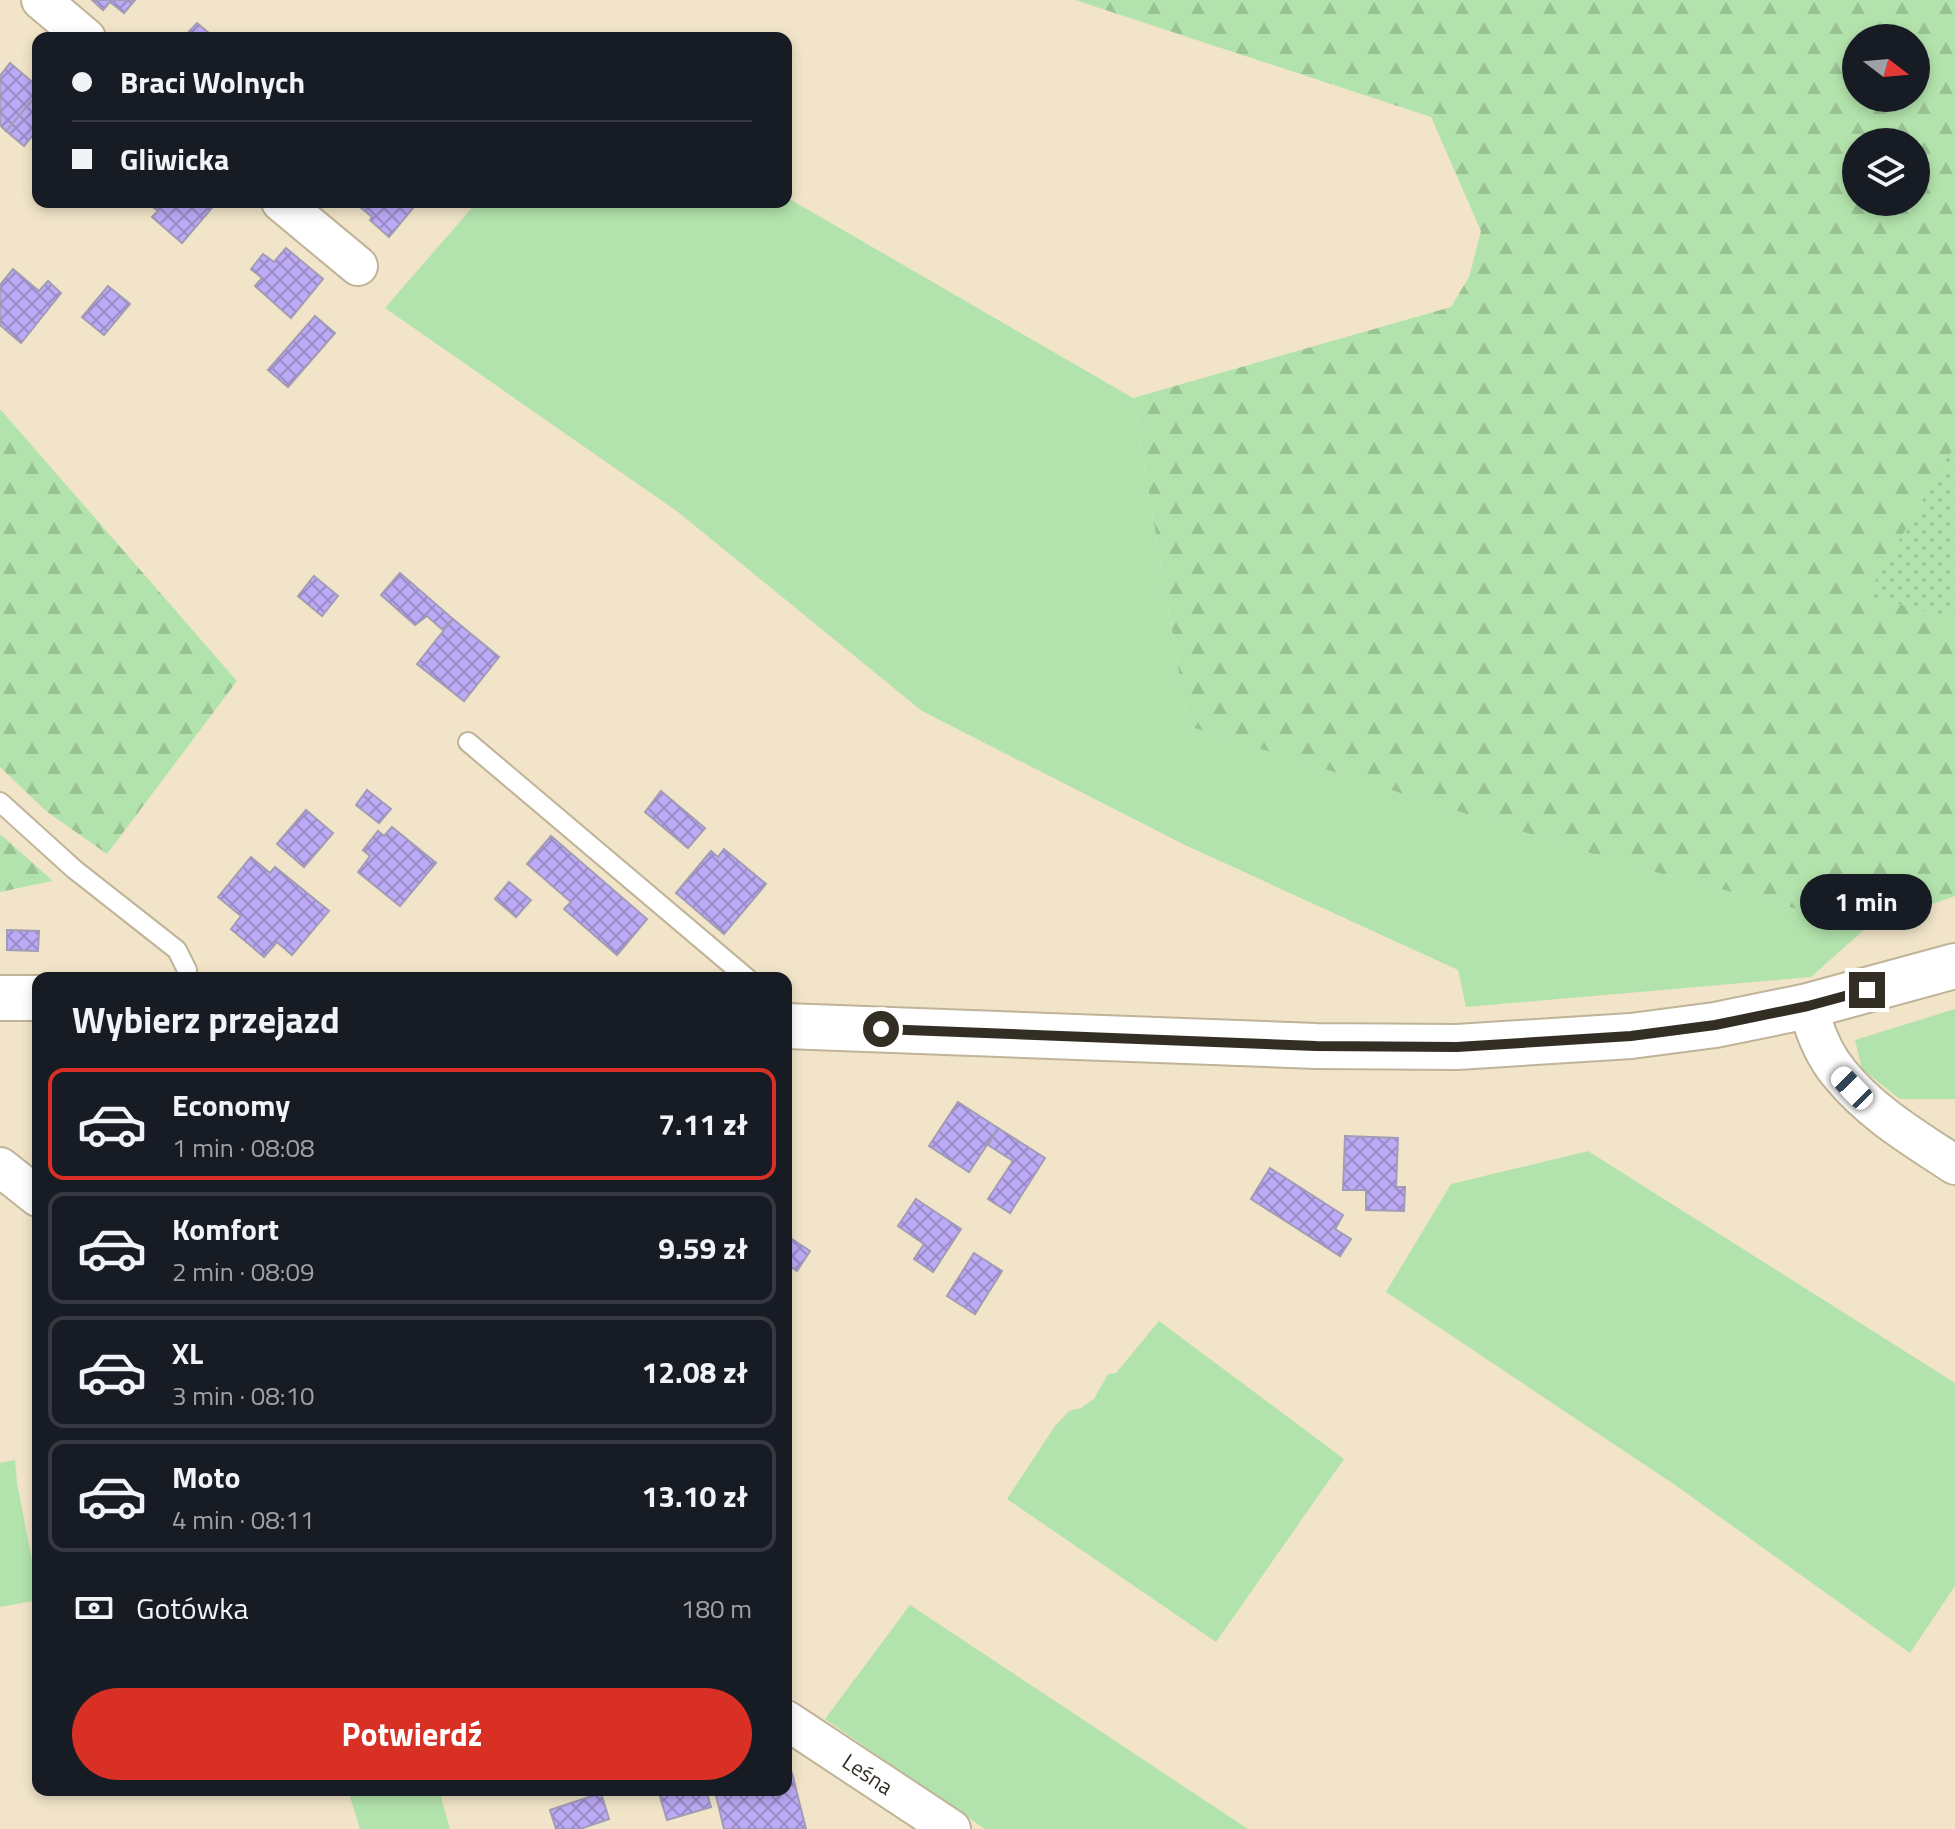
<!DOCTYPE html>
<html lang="pl">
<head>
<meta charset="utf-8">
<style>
	body { margin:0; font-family:"Titillium Web",sans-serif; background:#20242c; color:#f1f3f6; height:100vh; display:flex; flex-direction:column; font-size:30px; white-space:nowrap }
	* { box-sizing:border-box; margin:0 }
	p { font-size:26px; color:#9ea1a6 }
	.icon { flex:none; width:44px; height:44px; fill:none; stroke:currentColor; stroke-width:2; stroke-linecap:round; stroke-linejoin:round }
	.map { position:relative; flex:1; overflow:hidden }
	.side { position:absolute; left:32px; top:972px; width:760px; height:824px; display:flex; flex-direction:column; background:#171b24; border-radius:16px; box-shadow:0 4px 12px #0003 }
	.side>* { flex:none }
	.top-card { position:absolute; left:32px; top:32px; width:760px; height:176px; border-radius:16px; box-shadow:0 4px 12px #0003; display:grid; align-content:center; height:176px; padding:0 40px; background:#171b24 }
	.needle { width:52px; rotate:106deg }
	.buttons { position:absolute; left:1842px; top:24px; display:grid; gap:16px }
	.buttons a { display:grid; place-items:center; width:88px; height:88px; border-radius:50%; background:#171b24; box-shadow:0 4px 12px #0003; font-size:40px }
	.end { position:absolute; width:36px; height:36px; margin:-18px; border:10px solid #332e24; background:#fff; box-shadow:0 0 0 4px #fff }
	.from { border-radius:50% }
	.bubble { position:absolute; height:56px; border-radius:28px; background:#171b24; box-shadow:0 4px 12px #0003; font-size:26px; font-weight:700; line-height:56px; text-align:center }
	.car { position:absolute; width:24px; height:48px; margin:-24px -12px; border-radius:10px; box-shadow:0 0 6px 2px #0007; background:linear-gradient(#fff 24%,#345 0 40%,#fff 0 76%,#345 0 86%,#fff 0) }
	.top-card b { display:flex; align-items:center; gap:28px; height:76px; font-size:30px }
	.top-card b+b { border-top:2px solid #363941 }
	.top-card i { width:20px; height:20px; background:#f1f3f6 }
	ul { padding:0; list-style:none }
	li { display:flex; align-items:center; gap:24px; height:112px; margin:0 16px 12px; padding:0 24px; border:4px solid #363941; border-radius:16px }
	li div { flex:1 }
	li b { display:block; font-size:30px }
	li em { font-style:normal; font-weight:700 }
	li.current { border-color:#d93025 }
	li>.icon { width:72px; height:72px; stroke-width:1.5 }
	h2 { padding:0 40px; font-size:36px; line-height:96px }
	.pay { display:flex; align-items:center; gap:20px; height:88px; padding:0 40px; font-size:30px }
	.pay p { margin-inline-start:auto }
	.button { display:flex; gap:16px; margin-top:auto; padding:16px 40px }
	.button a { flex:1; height:92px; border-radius:48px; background:#d93025; color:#fff; font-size:32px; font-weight:700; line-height:92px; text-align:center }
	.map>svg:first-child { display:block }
</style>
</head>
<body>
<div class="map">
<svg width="1955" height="1829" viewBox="0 0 1955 1829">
	<defs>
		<pattern id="forest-firs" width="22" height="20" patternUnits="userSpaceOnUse" patternTransform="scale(2)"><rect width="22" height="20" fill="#b3e3ac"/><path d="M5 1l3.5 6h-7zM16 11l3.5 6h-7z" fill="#9ac394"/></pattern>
		<pattern id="park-dots" width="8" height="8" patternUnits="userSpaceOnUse" patternTransform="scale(2)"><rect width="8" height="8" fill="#b3e3ac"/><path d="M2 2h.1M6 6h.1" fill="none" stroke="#9ac394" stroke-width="1.8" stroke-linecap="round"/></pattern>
		<pattern id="building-cross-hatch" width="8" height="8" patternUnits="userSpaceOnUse" patternTransform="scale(2)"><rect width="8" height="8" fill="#bcaaf6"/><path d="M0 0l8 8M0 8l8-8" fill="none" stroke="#998bc7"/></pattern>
	</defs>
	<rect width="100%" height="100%" fill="#f1e4c8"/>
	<!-- grass -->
	<g fill="#b3e3ac">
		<polygon points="786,197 1133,398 1188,726 1628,865 1867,927 1811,977 1466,1007 1458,970 1185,845 922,711 678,512 385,308 477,202 786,202"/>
		<polygon points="1955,1009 1955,1099 1900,1099 1862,1069 1855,1040"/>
		<polygon points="1588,1151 1955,1383 1955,1586 1910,1653 1675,1485 1386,1292 1451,1184"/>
		<polygon points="1159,1321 1344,1459 1216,1642 1007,1499 1055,1426 1069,1411 1081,1408 1094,1399 1108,1374 1116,1373"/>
		<polygon points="15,1460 17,1483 38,1591 38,1600 0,1607 0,1463"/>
		<polygon points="910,1605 1248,1829 985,1829 825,1719"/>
		<polygon points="348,1790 439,1790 450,1829 360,1829"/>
	</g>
	<!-- forest -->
	<g fill="url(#forest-firs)" fill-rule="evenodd">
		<path d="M1075,0H1955V896L1867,927L1628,865L1188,726L1133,398L1451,307L1469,277L1481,231L1431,117ZM1856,38H1916V98H1856ZM1856,142H1916V202H1856Z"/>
		<polygon points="0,409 237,681 107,854 46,811 0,767"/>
		<polygon points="0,834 52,880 52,881 0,892"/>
	</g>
	<!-- park -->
	<polygon fill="url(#park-dots)" points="1955,445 1955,615 1945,617 1867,595"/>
	<!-- building -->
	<g fill="url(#building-cross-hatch)" stroke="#a19cb6" stroke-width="2">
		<polygon points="92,0 135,0 124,13 110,2 103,10"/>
		<polygon points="197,23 215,38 183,38"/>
		<polygon points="10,63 38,87 38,94 6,131 0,125 0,76"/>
		<polygon points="38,94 38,129 24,146 6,131"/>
		<polygon points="146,202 217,202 182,243 152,217 158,211"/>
		<polygon points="354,202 418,202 389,237 370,220 372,217"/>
		<polygon points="286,248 323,279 291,318 255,286 262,278 251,269 263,254 274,262"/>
		<polygon points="13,269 39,291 48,281 61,293 21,343 0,325 0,285"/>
		<polygon points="108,286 130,304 104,335 82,317"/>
		<polygon points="315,316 335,333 288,387 268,370"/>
		<polygon points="400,573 453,619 443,630 427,616 415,625 381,595"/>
		<polygon points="314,576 338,596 322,616 298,596"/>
		<polygon points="453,619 499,657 464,701 417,664"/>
		<polygon points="367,790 391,809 379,823 356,805"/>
		<polygon points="661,791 705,828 688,848 645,812"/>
		<polygon points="306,810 333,833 304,867 277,844"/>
		<polygon points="392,827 436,863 400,906 358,872 370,856 363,850 378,831 384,836"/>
		<polygon points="551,836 647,919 617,955 564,909 571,902 527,864"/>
		<polygon points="724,849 766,884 724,934 676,893 711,851 718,857"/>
		<polygon points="251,857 270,873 275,867 329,911 292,955 277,942 264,957 231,929 241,916 218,897"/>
		<polygon points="509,882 531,900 516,917 495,899"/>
		<polygon points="7,930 39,931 38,951 7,950"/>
		<polygon points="958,1102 998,1128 969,1172 929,1146"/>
		<polygon points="998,1128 1045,1158 1010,1213 988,1199 1013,1161 988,1145"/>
		<polygon points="1345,1136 1398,1138 1396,1187 1405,1187 1404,1211 1366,1210 1366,1190 1343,1190"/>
		<polygon points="1270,1168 1343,1215 1335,1229 1351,1239 1340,1256 1251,1199"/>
		<polygon points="916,1199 961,1229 933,1272 914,1259 924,1244 898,1226"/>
		<polygon points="786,1235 810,1251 797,1271 789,1266 786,1271"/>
		<polygon points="974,1253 1002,1271 975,1314 947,1296"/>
		<polygon points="792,1773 806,1829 724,1829 715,1791 786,1790 786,1774"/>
		<polygon points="658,1790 706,1790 711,1807 667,1820"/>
		<polygon points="601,1793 609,1819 580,1829 556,1829 550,1810"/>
	</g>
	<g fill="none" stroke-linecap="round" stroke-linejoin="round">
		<!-- lane casing -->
		<g stroke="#bfb398" stroke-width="22">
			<g id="lane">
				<polyline points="468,742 747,978"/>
				<polyline points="0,802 74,869 177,950 187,970 187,978"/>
			</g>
		</g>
		<!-- street casing -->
		<g stroke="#bfb398" stroke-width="42">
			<g id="street">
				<polyline points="41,0 86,38"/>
				<polyline points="281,202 358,266"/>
				<path d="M1808,1006C1814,1030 1823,1054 1839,1073C1870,1112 1914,1138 1955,1165"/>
				<polyline points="0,1167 38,1197"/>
				<path id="s1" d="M786,1720L951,1829"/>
			</g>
		</g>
		<!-- secondary casing -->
		<g stroke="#bfb398" stroke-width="48">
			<g id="secondary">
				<polyline points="0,998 38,998"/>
				<polyline points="786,1026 1316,1046 1457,1047 1631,1036 1715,1025 1808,1006 1955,966"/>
			</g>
		</g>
		<!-- lane -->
		<use href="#lane" stroke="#fff" stroke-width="18"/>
		<!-- street -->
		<use href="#street" stroke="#fff" stroke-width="38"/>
		<!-- secondary -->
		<use href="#secondary" stroke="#fff" stroke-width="44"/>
	</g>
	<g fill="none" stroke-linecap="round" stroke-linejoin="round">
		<!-- route -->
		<polyline stroke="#332e24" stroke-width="10" points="881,1029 1316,1046 1457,1047 1631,1036 1715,1025 1808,1006 1867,990"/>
	</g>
	<g text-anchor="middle" stroke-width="6" stroke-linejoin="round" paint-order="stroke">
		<!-- street labels -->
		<g font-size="22" fill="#332e24" stroke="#fef1d5">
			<text dy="8" stroke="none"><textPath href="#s1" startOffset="98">Leśna</textPath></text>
		</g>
	</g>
</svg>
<div class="buttons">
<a><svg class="needle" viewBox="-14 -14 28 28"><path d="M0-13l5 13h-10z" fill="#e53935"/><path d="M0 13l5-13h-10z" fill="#9ea1a6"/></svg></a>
<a><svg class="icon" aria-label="layers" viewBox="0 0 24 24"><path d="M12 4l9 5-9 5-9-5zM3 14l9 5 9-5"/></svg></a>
</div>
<i class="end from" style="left:881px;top:1029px"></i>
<i class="end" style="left:1867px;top:990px"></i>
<div class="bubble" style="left:1800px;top:874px;width:132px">1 min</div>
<i class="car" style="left:1852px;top:1088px;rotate:316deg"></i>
<div class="top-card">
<b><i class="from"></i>Braci Wolnych</b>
<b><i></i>Gliwicka</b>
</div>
<section class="side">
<h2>Wybierz przejazd</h2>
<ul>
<li class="current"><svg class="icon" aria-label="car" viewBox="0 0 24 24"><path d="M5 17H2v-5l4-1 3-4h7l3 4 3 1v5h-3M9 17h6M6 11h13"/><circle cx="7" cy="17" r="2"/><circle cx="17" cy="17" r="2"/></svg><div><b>Economy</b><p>1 min · 08:08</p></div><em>7.11 zł</em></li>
<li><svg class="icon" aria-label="car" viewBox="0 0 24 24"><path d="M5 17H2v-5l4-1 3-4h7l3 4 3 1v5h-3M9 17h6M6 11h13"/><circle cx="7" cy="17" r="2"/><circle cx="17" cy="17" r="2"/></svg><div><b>Komfort</b><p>2 min · 08:09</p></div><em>9.59 zł</em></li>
<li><svg class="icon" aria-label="car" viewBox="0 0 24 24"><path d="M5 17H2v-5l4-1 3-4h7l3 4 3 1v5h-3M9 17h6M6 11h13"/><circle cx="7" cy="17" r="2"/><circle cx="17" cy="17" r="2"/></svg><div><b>XL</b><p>3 min · 08:10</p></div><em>12.08 zł</em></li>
<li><svg class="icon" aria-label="car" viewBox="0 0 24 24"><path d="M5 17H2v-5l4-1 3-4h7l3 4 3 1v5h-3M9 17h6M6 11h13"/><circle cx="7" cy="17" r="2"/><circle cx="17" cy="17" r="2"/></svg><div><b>Moto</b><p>4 min · 08:11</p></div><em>13.10 zł</em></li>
</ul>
<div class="pay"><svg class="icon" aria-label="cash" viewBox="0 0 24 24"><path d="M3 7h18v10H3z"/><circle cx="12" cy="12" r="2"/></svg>Gotówka<p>180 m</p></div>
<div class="button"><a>Potwierdź</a></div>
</section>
</div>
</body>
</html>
